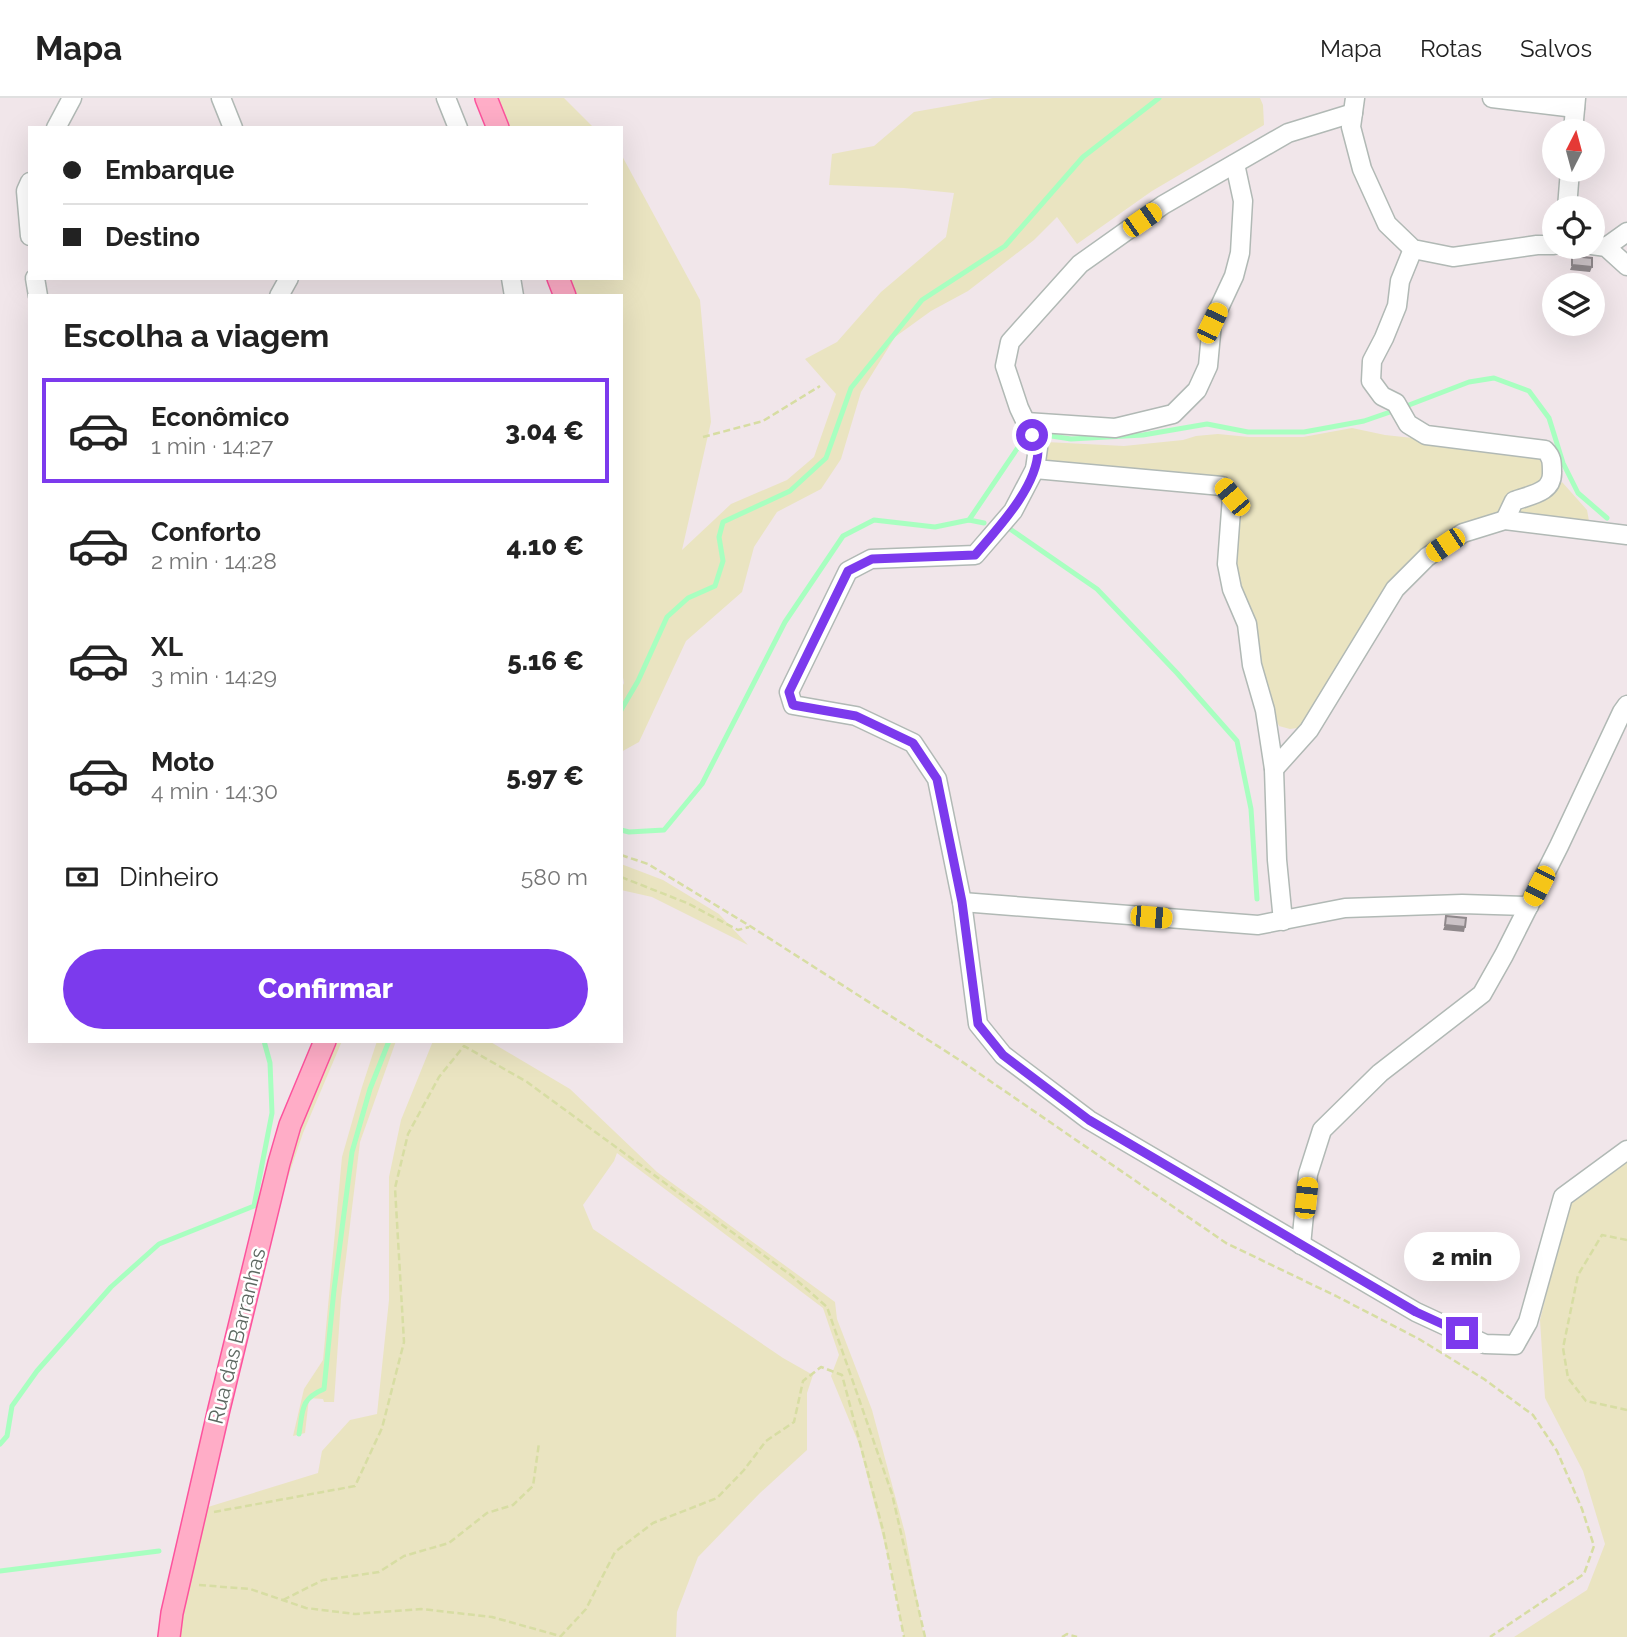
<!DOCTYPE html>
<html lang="pt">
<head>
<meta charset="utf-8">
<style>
	body { margin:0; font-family:Raleway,sans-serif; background:#f6f6f6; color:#222; height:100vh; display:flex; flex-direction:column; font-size:26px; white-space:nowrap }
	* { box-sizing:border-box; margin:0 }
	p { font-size:23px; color:#767676 }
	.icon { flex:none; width:38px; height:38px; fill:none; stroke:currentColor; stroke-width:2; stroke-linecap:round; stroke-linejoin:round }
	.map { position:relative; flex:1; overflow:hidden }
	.details { position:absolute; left:28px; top:196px; width:595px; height:749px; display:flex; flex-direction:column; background:#fff; border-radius:0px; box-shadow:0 7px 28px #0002 }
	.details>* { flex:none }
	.guide { position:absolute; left:28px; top:28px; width:595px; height:154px; border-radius:0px; box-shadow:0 7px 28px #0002; display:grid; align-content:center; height:154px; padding:0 35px; background:#fff }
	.needle { width:46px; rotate:6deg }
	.controls { position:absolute; left:1542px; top:21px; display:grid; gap:14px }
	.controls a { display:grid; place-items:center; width:63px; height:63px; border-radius:50%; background:#fff; box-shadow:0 7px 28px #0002; font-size:35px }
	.end { position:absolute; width:32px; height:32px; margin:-16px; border:9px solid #7c3aed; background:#fff; box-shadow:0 0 0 4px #fff }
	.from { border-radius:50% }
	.bubble { position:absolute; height:49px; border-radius:24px; background:#fff; box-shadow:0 7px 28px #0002; font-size:23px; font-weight:800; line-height:49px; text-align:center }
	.car { position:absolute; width:21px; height:42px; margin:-21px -10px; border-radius:9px; box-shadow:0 0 5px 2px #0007; background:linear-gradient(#f5c518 24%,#345 0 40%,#f5c518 0 76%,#345 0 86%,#f5c518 0) }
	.guide b { display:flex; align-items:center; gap:24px; height:66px; font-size:26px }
	.guide b+b { border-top:2px solid #e0e0e0 }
	.guide i { width:18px; height:18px; background:#222 }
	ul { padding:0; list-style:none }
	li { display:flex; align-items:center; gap:21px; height:105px; margin:0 14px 10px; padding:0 21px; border:4px solid transparent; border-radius:0px }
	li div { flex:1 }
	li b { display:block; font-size:26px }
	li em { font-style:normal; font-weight:800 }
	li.active { border-color:#7c3aed }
	li>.icon { width:63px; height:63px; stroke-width:1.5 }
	h2 { padding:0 35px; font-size:32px; line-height:84px }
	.pay { display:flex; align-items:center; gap:18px; height:77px; padding:0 35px; font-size:26px }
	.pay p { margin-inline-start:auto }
	.cta { display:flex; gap:14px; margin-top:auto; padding:14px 35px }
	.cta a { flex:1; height:80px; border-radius:42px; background:#7c3aed; color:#fff; font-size:28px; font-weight:800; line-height:80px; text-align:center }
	header { display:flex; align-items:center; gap:42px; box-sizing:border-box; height:98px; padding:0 35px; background:#fff; border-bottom:2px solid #e0e0e0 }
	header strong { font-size:33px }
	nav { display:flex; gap:38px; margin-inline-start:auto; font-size:24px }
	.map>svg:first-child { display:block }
</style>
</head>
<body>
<header>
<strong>Mapa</strong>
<nav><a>Mapa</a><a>Rotas</a><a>Salvos</a></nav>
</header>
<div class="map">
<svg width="1627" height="1539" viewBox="0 0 1627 1539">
	<rect width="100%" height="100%" fill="#f1e6ea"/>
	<!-- green -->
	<g fill="#eae4c1">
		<polygon points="496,0 564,0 594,30 509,30"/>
		<polygon points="993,0 1260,0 1263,7 1264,27 1152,93 1077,146 1057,119 1034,142 968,193 931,213 895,239 861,294 841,361 821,391 777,414 754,449 742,494 686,543 639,644 621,654 621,591 624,585 621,568 621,198 576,198 569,180 621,180 621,56 700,202 711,324 682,452 731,406 787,382 814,359 836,296 805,261 837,244 881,194 946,139 954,95 904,90 829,87 832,56 874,48 914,14"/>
		<polygon points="1352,330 1385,337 1542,354 1545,358 1544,383 1504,418 1415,468 1305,629 1290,631 1279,628 1268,605 1257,576 1260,550 1232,476 1232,390 1044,367 1046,344 1124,348 1183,342 1196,338 1218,336 1249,339 1303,339"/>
		<polygon points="1562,384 1587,412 1589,423 1584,427 1514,419 1518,405 1553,394"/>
		<polygon points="621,766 663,782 719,816 748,847 652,799 621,792"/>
		<polygon points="334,943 342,943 303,1035 275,1118 298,1035"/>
		<polygon points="377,943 396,943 360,1044 341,1201 334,1304 324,1304 323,1301 309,1300 305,1335 293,1338 304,1291 323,1262 342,1059 362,989"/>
		<polygon points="433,943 489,943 570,991 657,1074 835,1204 837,1221 872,1312 905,1435 924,1539 904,1539 891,1471 859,1346 831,1278 839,1257 823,1210 617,1055 614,1063 583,1107 593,1131 783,1260 813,1277 807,1295 807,1352 760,1395 698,1459 677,1514 676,1539 179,1539 188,1482 208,1409 318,1375 322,1353 350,1322 377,1316 389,1202 389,1079 401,1022"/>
		<polygon points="1627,1064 1627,1539 1514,1539 1587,1492 1605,1446 1583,1373 1545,1300 1540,1222 1568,1108"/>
	</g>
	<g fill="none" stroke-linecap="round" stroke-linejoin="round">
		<!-- stream -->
		<g stroke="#a8ffc0" stroke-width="5">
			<polyline points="1409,307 1469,284 1494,280 1529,293 1549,320 1563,365 1578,395 1607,420"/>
			<polyline points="1045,337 1071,341 1143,337 1207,326 1248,334 1304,334 1364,323 1393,313"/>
			<polyline points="969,422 984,425"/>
			<polyline points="1010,431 1097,491 1177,575 1237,643 1251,711 1257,801"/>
			<polyline points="621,612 638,583 667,519 688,500 715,488 723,463 719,439 723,424 790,393 826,360 851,290 922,202 1005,148 1083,59 1159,0"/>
			<polyline points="621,732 629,734 664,732 702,686 785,524 843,438 874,422 935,429 969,422 1021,345"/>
			<path d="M299,1336C303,1312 300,1301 324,1291L334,1192L352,1054L370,991L389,943"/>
			<polyline points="0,1346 7,1338 12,1308 37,1273 111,1189 159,1146 254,1108 272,1015 270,965 264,943"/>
			<polyline points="0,1473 159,1453"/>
		</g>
		<!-- minor casing -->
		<g stroke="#b1b9b5" stroke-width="21">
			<g id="minor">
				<polyline points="221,0 233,30"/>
				<polyline points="446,0 458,30"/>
				<polyline points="1355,0 1351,29 1362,71 1387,126 1413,151 1453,159 1537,147 1554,147"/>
				<polyline points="1492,0 1575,10"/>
				<polyline points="1353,15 1288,35 1163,107 1080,166 1010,244 1005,268 1019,310 1038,350 1035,371 1013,413 975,457 871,461 848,473 789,594 793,607 856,618 913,645 937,681 962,804 978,926 1003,957 1089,1022 1416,1214 1485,1246 1515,1247 1528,1224 1563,1099 1627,1052"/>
				<polyline points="56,30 72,0"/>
				<polyline points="1573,33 1576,0"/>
				<polyline points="30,84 26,93 30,138"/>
				<polyline points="1567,110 1570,72"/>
				<polyline points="1592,147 1606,149 1627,168"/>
				<polyline points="1606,149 1627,134"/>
				<path d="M1413,151L1400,183L1397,208L1384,240L1372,263L1371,283L1382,298L1396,305L1408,326L1426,337L1545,352C1552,359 1552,364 1552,374C1553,395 1530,397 1514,403L1505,422"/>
				<polyline points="35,180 38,198"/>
				<polyline points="511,180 514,198"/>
				<polyline points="279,198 289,180"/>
				<polyline points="1026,324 1115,330 1173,316 1197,292 1208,268 1212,225 1234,178 1240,155 1243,103 1235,66"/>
				<polyline points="1035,371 1222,388 1232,399 1227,466 1232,491 1247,526 1252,567 1265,612 1274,671 1277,762 1283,823"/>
				<polyline points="1274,671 1309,632 1395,491 1427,459 1463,435 1505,422 1627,437"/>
				<polyline points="962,804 1258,827 1345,810 1462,806 1529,808"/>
				<polyline points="1301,1147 1308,1076 1322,1032 1380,975 1482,896 1504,857 1559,748 1622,614 1627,607"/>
			</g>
		</g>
		<!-- major casing -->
		<g stroke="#fd539d" stroke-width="24">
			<g id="major">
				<polyline points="486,0 498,30"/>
				<polyline points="558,180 565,198"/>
				<polyline points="169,1539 172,1515 219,1311 279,1065 290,1027 325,943"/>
			</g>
		</g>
		<!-- path -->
		<g stroke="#d7dda3" stroke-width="2.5" stroke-dasharray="7 3.5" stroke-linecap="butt">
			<polyline points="703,339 763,323 820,288"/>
			<polyline points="621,757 648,766 750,828 961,963 1226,1145 1336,1198 1419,1241 1484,1281 1533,1317 1557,1353 1582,1411 1594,1448 1584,1476 1490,1539"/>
			<polyline points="621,779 687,805 738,832 749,829"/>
			<polyline points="1627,1142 1602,1137 1578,1177 1563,1250 1568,1280 1586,1303 1627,1312"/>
			<polyline points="214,1414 355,1388 382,1330 404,1244 395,1090 408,1036 439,979 464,948 527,984 792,1178 827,1209 892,1396 925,1539"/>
			<polyline points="199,1487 250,1491 306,1510 355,1516 421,1511 492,1519 560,1538"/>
			<polyline points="283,1502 323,1482 379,1474 404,1458 449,1445 487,1415 513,1407 533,1388 539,1345"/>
			<polyline points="560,1539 586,1511 615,1454 653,1425 717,1400 744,1372 766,1343 794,1324 803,1283 821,1269 842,1277 883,1432 904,1539"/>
			<polyline points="1062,1539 1067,1536 1077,1539"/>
		</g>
		<!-- minor -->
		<use href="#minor" stroke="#fff" stroke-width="18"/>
		<!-- major -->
		<use href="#major" stroke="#ffadc7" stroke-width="21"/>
	</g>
	<!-- shaded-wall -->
	<g fill="#8f888b">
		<polygon points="1572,167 1592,169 1590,174 1570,172"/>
		<polygon points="1445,827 1465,829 1464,834 1443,832"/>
	</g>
	<!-- building -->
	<g fill="#ccc3c7" stroke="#8f888b" stroke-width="2">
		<polygon points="1572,158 1592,160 1592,169 1572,167"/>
		<polygon points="1446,818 1466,820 1465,829 1445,827"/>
	</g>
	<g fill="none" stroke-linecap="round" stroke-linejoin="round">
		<!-- route -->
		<path stroke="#7c3aed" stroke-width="9" d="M1032,337C1035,342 1038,347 1038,353C1037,389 998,430 975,457L872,461L848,473L789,594L793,607L856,618L913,645L937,681L962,804L978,926L1003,957L1089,1022L1416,1214L1462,1235"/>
	</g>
	<g text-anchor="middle" stroke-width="5" stroke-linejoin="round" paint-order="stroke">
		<!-- street labels -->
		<g font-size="21" fill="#5d6861" stroke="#fff">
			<text transform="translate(237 1238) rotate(-76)" y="7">Rua das Barranhas</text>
		</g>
	</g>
</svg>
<div class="controls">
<a><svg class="needle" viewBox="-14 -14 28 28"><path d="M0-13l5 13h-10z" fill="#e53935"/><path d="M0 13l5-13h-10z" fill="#767676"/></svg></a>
<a><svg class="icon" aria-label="locate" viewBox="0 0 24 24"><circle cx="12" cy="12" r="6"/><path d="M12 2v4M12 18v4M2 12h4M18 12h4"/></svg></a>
<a><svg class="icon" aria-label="layers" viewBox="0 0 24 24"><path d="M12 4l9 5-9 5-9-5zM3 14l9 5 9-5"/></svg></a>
</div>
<i class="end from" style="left:1032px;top:337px"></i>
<i class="end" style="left:1462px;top:1235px"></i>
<div class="bubble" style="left:1404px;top:1134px;width:116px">2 min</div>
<i class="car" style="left:1142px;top:122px;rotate:55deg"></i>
<i class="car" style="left:1212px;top:225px;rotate:25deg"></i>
<i class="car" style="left:1232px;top:399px;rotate:320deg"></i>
<i class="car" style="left:1445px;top:447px;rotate:236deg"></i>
<i class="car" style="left:1539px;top:788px;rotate:207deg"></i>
<i class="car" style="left:1151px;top:819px;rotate:95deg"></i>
<i class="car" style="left:1306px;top:1100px;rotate:6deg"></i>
<div class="guide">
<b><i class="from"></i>Embarque</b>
<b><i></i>Destino</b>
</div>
<section class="details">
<h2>Escolha a viagem</h2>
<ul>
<li class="active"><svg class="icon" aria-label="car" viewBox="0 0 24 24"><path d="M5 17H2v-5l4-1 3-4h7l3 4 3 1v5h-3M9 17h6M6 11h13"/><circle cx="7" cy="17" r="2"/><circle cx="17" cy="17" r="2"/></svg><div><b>Econômico</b><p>1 min · 14:27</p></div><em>3.04 €</em></li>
<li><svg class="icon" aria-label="car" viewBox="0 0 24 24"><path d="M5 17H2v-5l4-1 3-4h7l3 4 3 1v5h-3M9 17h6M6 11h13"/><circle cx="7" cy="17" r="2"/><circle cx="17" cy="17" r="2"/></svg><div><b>Conforto</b><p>2 min · 14:28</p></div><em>4.10 €</em></li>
<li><svg class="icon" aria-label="car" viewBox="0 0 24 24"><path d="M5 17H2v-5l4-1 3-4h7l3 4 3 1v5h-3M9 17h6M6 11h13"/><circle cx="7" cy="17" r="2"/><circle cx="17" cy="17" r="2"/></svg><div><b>XL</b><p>3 min · 14:29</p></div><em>5.16 €</em></li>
<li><svg class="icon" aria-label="car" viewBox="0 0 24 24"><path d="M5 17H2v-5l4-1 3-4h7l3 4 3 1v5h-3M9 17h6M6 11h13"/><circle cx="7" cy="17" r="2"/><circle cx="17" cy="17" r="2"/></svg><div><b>Moto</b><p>4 min · 14:30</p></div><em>5.97 €</em></li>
</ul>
<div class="pay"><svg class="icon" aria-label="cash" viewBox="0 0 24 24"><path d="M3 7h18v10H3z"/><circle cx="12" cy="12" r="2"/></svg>Dinheiro<p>580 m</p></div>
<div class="cta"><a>Confirmar</a></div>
</section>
</div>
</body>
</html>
